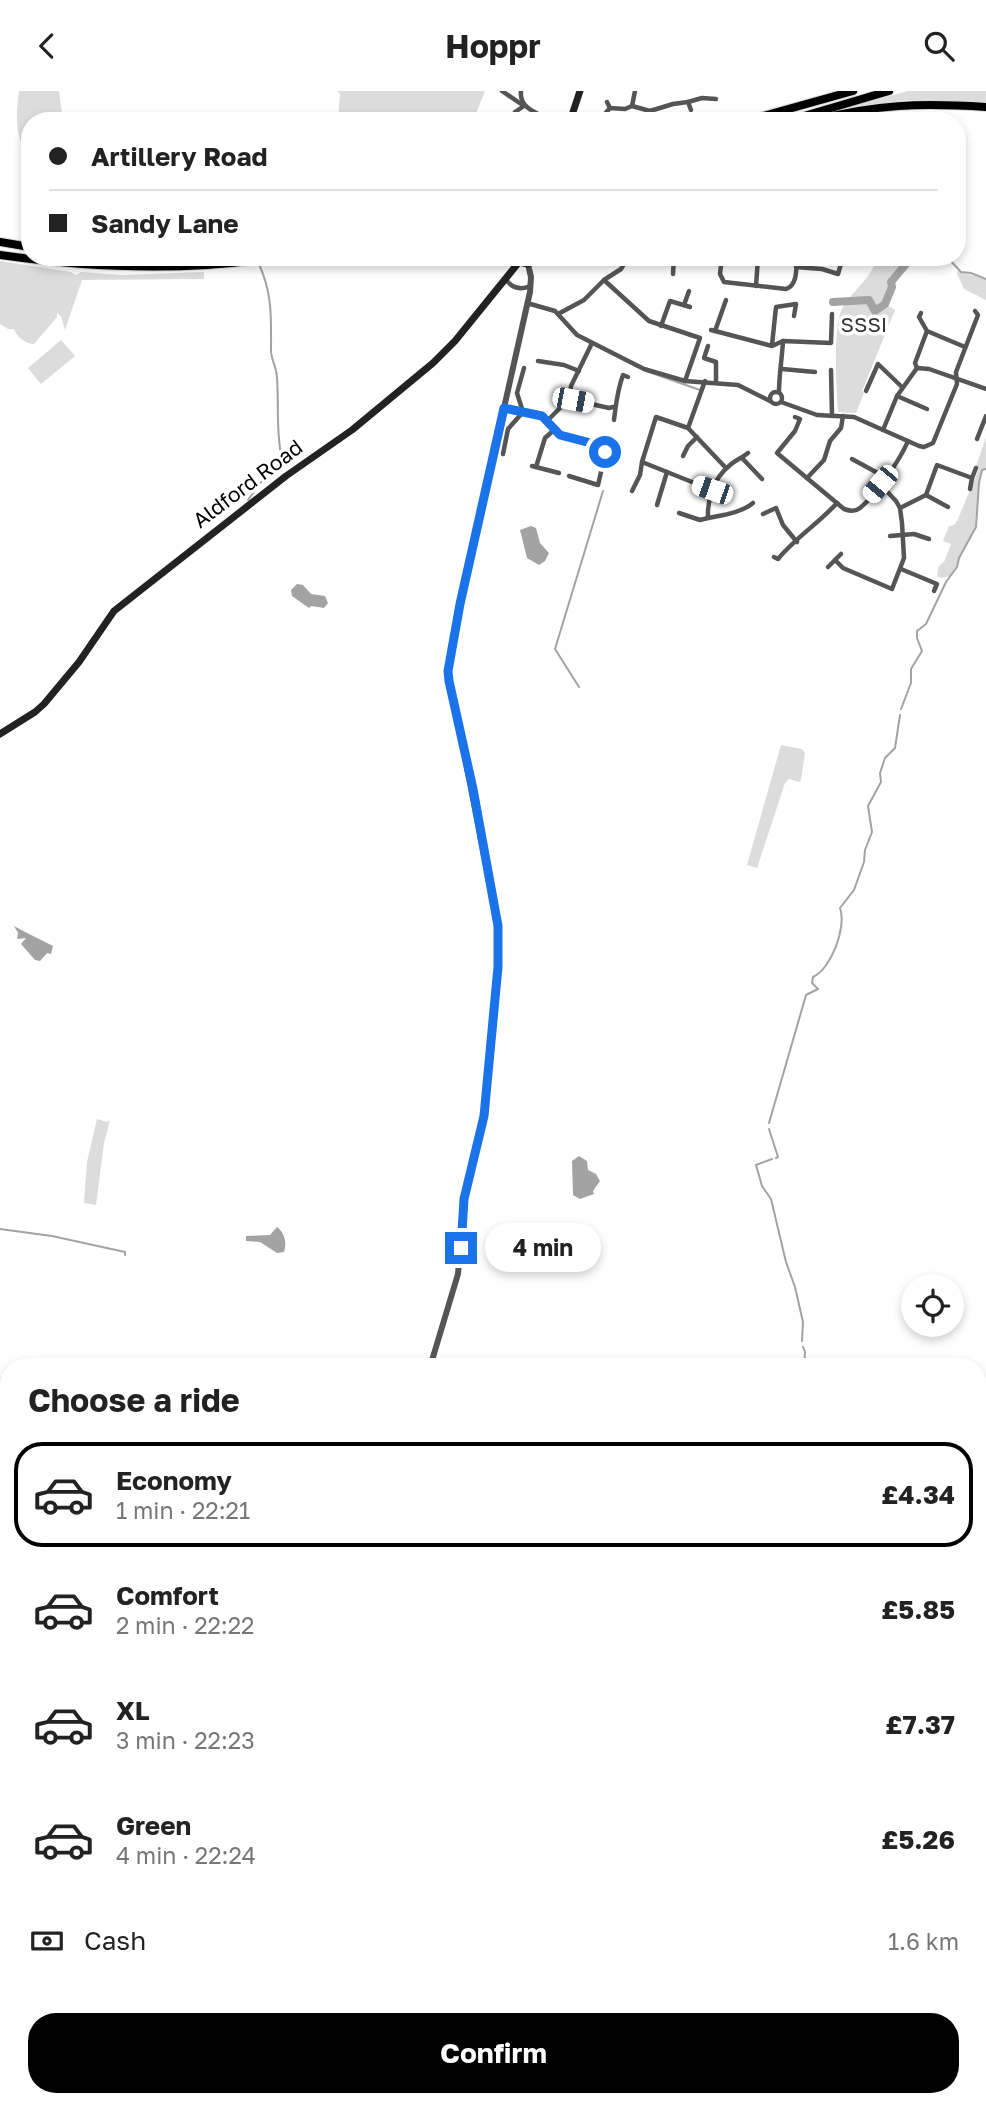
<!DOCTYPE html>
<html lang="en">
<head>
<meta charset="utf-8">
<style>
	body { margin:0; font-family:"Golos Text",sans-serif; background:#f2f2f2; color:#222; height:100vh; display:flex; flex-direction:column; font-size:26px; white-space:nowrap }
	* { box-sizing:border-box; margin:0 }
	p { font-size:23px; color:#767676 }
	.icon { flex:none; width:38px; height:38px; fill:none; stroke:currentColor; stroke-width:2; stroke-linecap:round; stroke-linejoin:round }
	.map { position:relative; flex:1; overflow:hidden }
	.panel { position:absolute; left:0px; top:1267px; width:987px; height:749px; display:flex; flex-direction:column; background:#fff; border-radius:28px 28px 0 0; box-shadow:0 4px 10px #0003 }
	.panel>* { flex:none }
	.banner { position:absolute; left:21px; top:21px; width:945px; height:154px; border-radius:28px; box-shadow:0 4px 10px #0003; display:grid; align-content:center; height:154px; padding:0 28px; background:#fff }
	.buttons { position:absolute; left:901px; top:1183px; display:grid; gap:14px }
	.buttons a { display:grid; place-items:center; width:63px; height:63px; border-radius:50%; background:#fff; box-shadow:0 4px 10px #0003; font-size:35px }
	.end { position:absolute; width:32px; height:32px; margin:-16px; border:9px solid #1a73e8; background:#fff; box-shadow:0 0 0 4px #fff }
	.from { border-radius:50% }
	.bubble { position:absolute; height:49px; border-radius:24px; background:#fff; box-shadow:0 4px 10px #0003; font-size:23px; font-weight:700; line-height:49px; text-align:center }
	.car { position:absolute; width:21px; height:42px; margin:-21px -10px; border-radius:9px; box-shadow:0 0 5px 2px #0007; background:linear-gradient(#fff 24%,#345 0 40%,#fff 0 76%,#345 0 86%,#fff 0) }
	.banner b { display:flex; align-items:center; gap:24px; height:66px; font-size:26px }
	.banner b+b { border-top:2px solid #e0e0e0 }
	.banner i { width:18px; height:18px; background:#222 }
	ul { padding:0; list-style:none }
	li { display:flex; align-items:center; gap:21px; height:105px; margin:0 14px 10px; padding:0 14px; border:4px solid transparent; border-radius:28px }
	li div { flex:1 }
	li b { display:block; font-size:26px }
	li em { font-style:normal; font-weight:700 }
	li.on { border-color:#000 }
	li>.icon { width:63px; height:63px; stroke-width:1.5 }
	h2 { padding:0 28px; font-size:32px; line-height:84px }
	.pay { display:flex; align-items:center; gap:18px; height:77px; padding:0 28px; font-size:26px }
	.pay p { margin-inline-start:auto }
	.action { display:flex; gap:14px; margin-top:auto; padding:14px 28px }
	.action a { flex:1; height:80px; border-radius:28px; background:#000; color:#fff; font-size:28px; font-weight:700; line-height:80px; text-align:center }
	header { display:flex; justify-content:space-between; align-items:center; height:91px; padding:0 28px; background:#fff; font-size:32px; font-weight:700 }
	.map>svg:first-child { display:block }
</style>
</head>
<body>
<header><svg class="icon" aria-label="back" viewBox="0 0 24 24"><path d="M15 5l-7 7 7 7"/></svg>Hoppr<svg class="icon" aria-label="search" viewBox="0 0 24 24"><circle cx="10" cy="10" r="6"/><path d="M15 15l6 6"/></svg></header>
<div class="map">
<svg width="986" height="2016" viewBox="0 0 986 2016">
	<rect width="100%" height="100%" fill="#fff"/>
	<!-- green -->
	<g fill="#dcdcdc">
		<path d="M19,0H59L63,30H30V66C14,49 16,22 19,0Z"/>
		<polygon points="337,0 485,0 473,30 338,30 340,3"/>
		<polygon points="908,0 986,0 986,12 908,9 836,20"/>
		<path d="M877,166H912L891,191L892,196L885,213L895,219L862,300L864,302L856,322L838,321C837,299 832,233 843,216C854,198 872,187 877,166Z"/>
		<path d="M0,170L71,181L76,184L81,181L122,184L204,181V188L82,189L65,239L61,225L57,222V226L34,253C25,253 17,246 14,238H8L0,233Z"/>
		<polygon points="958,178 961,181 986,188 986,209 964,198 957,183"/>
		<polygon points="61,249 75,265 41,293 28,277"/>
		<path d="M986,346V378L982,380L979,392L976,436L951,485L941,487L937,485C939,479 936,475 944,471L951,453L943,450L949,435L954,434L957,430L979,378L976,375Z"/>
		<polygon points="781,654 802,658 805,662 801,689 799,691 789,688 785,692 757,777 747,774"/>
		<polygon points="97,1028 107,1031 110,1029 104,1052 96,1114 84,1112 87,1071"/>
		<polygon points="986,1862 986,2016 679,2016 667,2007 978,2007 978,1868"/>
		<polygon points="423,2007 573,2007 567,2016 494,2016 492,2014 485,2014 486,2016 426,2016"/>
	</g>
	<!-- water -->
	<g fill="#a3a3a3">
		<polygon points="531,435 536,437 540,452 549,462 545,470 539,474 527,467 520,439"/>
		<polygon points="297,493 303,494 311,503 325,505 328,512 324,517 311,515 309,517 292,505 291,499"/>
		<path d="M14,835C26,842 40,848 53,855L51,863L47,862L40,870L35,869L21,853L26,847L17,848L18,842Z"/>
		<polygon points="579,1065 587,1070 588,1079 596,1083 600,1090 593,1100 594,1103 580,1108 573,1104 572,1070"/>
		<path d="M277,1136C285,1142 287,1152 284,1161L277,1162L260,1151L246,1150V1145L270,1144Z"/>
	</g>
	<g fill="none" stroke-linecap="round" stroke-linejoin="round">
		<!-- stream -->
		<g stroke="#a3a3a3" stroke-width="2">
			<polyline points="924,30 924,27"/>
			<polyline points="947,166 961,181 971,182 986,188"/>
			<polyline points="646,280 700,299"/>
			<path d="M248,409L267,383L268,373L281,363C276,339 279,313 277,287C277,278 272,270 271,261C271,226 273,203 258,171"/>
			<polyline points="579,596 555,558 603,400"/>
			<polyline points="901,618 911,592 911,578 922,560 917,547 917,540 926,533 946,491 957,476 959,467 976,436 979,392 982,379 986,378"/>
			<path d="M769,1032L806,904L818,898L812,892L813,886C831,878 847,836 840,817L854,799L864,771L865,759L872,741L868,715L881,691L880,682L885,667L895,657L900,624"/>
			<polyline points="769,1038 778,1066 776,1067"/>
			<polyline points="772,1068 756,1074 762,1095 771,1108 786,1171 795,1196 803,1231 802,1250"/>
			<polyline points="0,1138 52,1145 125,1161 125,1164"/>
			<polyline points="803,1256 805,1261 804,1276"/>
		</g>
		<!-- river -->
		<polyline stroke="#a3a3a3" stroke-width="8" points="833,211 869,209 875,220 885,213 892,196 891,191 912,166"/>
		<!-- trunk casing -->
		<g stroke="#dbdbdb" stroke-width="10">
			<g id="trunk">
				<polyline points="745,30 853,0"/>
				<polyline points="787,30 889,0"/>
				<path d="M811,30C875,13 921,12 986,16"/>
				<polyline points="0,151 30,156"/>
				<path d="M0,164C91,177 186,181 277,166"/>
			</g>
		</g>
		<!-- minor -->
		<g stroke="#555" stroke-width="4.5">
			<polyline points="502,0 524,15 515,21 510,30"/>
			<path d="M521,0C519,18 538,22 552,30"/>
			<polyline points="607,11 610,17 625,18 632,15 635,0"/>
			<polyline points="688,11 702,7 716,8"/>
			<polyline points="632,15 650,20 673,13 688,11 691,19"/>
			<polyline points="603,30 603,25 610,17"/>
			<polyline points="649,30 650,20"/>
			<path d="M722,166L720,183L724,191L786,198C798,194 796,177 797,166"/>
			<polyline points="796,176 822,178 838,183 843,166"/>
			<polyline points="673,183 674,166"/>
			<path d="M505,187C510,196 520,200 530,195"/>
			<polyline points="604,189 649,230 700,247 685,290"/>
			<polyline points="756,195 758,167"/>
			<polyline points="527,212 555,220 577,244 644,278 685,290 738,294 770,310"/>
			<polyline points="684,214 689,200"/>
			<polyline points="558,223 584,209 604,189 621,178 628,166"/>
			<polyline points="661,235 670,210 690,216"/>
			<polyline points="711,239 715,240 726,209"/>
			<polyline points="715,240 772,255 783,250 831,252 832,223"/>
			<polyline points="927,240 965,256"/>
			<polyline points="772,254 776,216 796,213 794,225"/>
			<polyline points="708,255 704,267 716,271 716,291"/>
			<polyline points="538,270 564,274 579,280"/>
			<polyline points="917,277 915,272 927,240 919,226 921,222"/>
			<polyline points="782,278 815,281"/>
			<polyline points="831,279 832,325"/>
			<polyline points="866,300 878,273 902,296"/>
			<circle cx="776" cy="307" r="6"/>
			<path d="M779,301C779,284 782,268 783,250"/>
			<polyline points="897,305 927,318"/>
			<polyline points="569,308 609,317 613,316"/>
			<polyline points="781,311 817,324 854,326 919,355 924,356 933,352 957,293 956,281 978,224 975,220"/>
			<path d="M504,317C518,320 538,320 549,330C555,336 557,343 565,346L606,356"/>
			<path d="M795,326L800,328L795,340L777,362L844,418C850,420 855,421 860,417C876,404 900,369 908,350"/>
			<polyline points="548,329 569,308 571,295 592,252"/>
			<path d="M614,329C616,313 617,300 623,284L628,286"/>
			<polyline points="688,337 705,290"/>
			<polyline points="883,339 897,305 917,277 929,278 986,298"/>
			<polyline points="977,348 986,325"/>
			<path d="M748,362C742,367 735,369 729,375C714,387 707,408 708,427C723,424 741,422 753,412"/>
			<polyline points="503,363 508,338 523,321 517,302 524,277"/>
			<polyline points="683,365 688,355 697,346"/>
			<polyline points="742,367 762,388"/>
			<polyline points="852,368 885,386"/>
			<polyline points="532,375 559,382"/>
			<polyline points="536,376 545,347 555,338"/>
			<polyline points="569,385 598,394 608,351"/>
			<polyline points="807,387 824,369 830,350 841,337 843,325"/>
			<polyline points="970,398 972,387"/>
			<polyline points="712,399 642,371 656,326 688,337 726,377"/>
			<polyline points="632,400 640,384 642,371"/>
			<polyline points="926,404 948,416"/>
			<polyline points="657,414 667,381"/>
			<polyline points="900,417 926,404 937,374 972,387 976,377"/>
			<polyline points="679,422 700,429 708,427"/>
			<polyline points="763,423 776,417 783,434 797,451"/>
			<polyline points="890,445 914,443 929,448"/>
			<path d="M774,466L778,468C794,448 819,432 837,412"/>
			<polyline points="835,469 843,477 892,498 904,467 902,432 900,417 896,410 880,393"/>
			<polyline points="828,476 841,463"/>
			<polyline points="901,478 937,493 934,500"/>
		</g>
		<!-- tertiary -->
		<g stroke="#555" stroke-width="6">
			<polyline points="430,1276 458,1183 464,1108 484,1025 498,876 498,835 448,580 460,513 530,201 531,186 528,173"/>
			<polyline points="978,1667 986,1664"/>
			<polyline points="0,1991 9,1987"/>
		</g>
		<!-- secondary -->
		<g stroke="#222" stroke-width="7">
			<polyline points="570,30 580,0"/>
			<polyline points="519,171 528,173 532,166"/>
			<polyline points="0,643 35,621 44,613 79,571 114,520 286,385 352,339 433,272 455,250 519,171"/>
		</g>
		<!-- trunk -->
		<use href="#trunk" stroke="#000" stroke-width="8"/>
	</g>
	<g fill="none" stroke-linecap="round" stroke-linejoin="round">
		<!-- route -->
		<polyline stroke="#1a73e8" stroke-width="9" points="461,1157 464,1108 484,1025 498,876 498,835 473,698 449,590 448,580 460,513 504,317 542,325 560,344 606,356 605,361"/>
	</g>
	<g text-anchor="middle" stroke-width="7" stroke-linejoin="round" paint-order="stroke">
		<!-- park labels -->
		<g font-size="21" fill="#333" stroke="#fff">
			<text x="864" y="241">SSSI</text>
		</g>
		<!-- street labels -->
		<g font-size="21" fill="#000" stroke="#fff">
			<text transform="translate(248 393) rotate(-37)" y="7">Aldford Road</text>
		</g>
	</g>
</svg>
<div class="buttons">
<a><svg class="icon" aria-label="locate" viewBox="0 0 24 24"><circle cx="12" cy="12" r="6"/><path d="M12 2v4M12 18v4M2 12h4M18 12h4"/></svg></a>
</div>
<i class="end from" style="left:605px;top:361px"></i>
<i class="end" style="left:461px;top:1157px"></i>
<div class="bubble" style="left:485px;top:1132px;width:116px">4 min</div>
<i class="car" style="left:573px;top:309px;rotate:101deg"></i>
<i class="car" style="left:880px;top:393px;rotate:220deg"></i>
<i class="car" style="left:712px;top:399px;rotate:289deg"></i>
<div class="banner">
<b><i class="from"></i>Artillery Road</b>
<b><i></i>Sandy Lane</b>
</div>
<section class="panel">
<h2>Choose a ride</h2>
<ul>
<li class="on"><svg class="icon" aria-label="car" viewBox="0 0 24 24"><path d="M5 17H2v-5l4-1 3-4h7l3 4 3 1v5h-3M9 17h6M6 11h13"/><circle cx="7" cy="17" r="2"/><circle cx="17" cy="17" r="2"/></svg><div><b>Economy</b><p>1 min · 22:21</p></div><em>£4.34</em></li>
<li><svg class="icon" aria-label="car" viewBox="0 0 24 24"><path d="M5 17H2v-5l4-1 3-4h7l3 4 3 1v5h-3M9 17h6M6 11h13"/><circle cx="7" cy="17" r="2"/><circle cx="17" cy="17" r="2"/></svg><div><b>Comfort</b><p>2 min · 22:22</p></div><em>£5.85</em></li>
<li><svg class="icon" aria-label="car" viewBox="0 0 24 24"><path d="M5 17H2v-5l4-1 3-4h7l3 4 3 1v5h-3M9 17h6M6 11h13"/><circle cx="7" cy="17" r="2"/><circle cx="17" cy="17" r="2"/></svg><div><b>XL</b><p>3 min · 22:23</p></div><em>£7.37</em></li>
<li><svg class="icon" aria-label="car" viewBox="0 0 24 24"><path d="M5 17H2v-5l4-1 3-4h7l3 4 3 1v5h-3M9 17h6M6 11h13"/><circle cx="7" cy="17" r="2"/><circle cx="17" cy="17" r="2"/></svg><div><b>Green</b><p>4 min · 22:24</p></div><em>£5.26</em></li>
</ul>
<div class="pay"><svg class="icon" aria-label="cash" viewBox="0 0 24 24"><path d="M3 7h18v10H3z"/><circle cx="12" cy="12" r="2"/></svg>Cash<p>1.6 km</p></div>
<div class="action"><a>Confirm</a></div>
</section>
</div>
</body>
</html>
